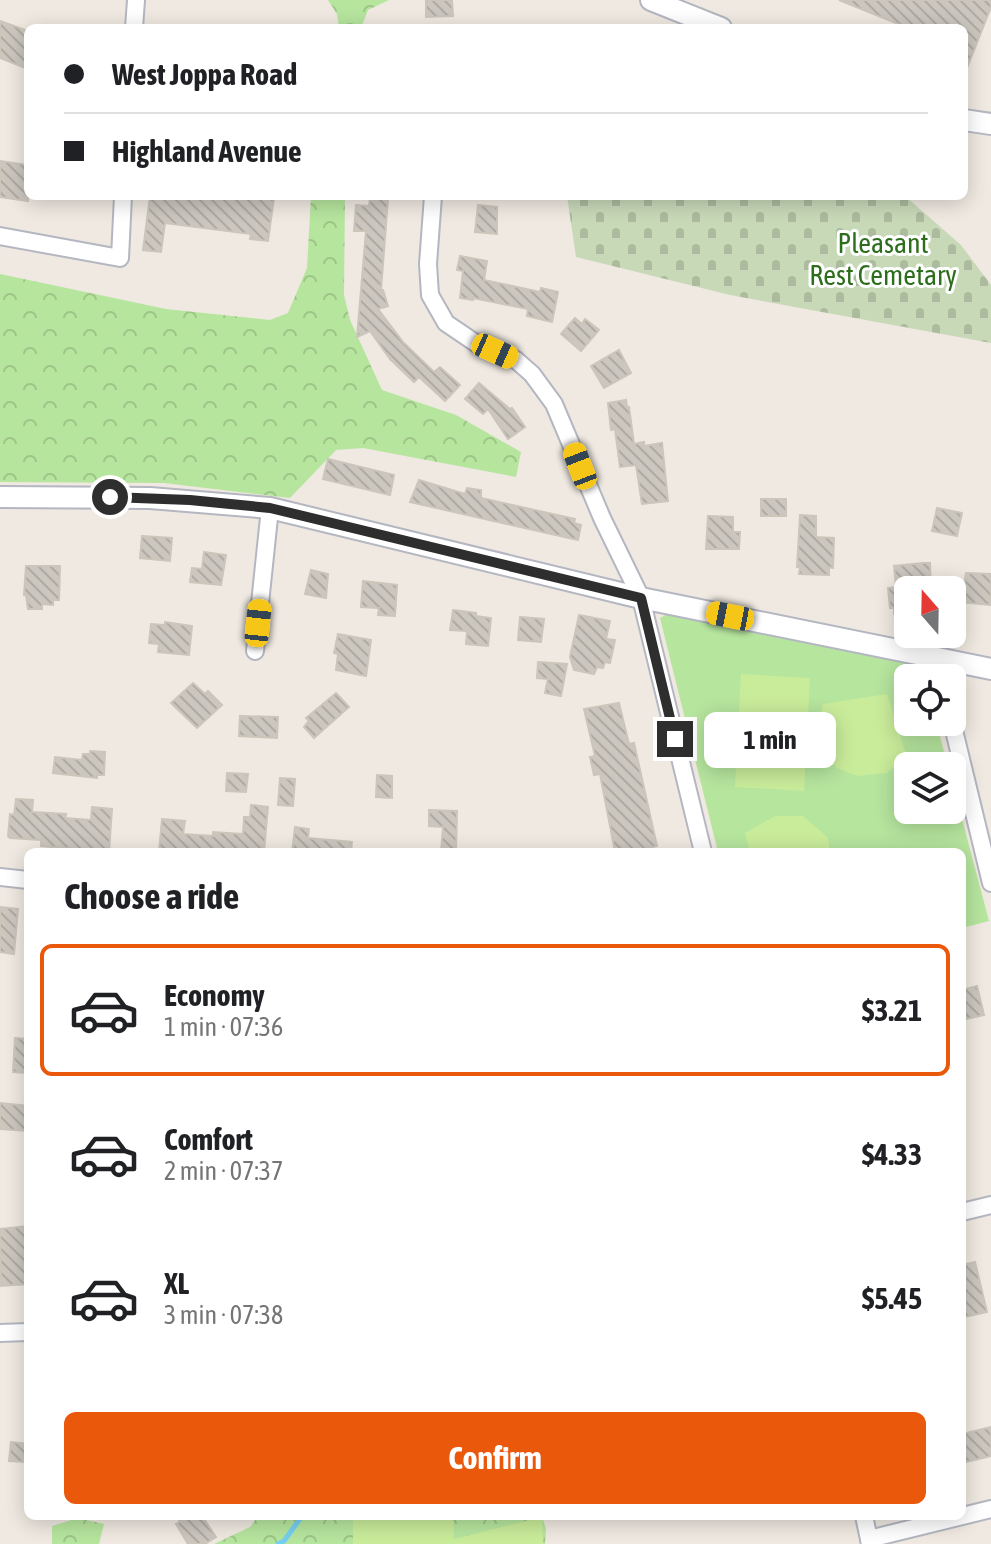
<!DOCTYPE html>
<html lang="en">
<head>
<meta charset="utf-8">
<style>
	body { margin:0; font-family:"Asap Condensed",sans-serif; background:#f6f6f6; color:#202124; height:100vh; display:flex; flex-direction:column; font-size:30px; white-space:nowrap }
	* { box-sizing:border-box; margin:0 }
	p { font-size:26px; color:#757577 }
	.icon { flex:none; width:44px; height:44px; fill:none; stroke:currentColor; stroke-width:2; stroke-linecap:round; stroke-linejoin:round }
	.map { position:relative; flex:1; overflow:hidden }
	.side { position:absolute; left:24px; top:848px; width:942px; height:672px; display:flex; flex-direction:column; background:#fff; border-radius:12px; box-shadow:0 4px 20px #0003 }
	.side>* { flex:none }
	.hud { position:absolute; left:24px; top:24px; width:944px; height:176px; border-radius:12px; box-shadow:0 4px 20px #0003; display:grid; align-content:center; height:176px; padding:0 40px; background:#fff }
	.needle { width:52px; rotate:340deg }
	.fabs { position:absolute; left:894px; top:576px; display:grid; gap:16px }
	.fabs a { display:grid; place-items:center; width:72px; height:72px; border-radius:12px; background:#fff; box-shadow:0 4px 20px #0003; font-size:40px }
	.end { position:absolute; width:36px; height:36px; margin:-18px; border:10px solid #2e2e2e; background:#fff; box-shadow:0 0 0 4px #fff }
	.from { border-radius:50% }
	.bubble { position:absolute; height:56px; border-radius:12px; background:#fff; box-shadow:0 4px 20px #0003; font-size:26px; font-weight:700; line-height:56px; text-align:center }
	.car { position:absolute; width:24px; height:48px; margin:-24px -12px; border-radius:10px; box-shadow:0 0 6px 2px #0007; background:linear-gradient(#f5c518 24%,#345 0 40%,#f5c518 0 76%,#345 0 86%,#f5c518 0) }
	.hud b { display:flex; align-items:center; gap:28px; height:76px; font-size:30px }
	.hud b+b { border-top:2px solid #e0e0e0 }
	.hud i { width:20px; height:20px; background:#202124 }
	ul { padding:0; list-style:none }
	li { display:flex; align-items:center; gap:24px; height:132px; margin:0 16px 12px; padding:0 24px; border:4px solid transparent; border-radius:12px }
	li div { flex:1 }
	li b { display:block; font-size:30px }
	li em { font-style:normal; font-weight:700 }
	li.selected { border-color:#ea580c }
	li>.icon { width:72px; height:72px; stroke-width:1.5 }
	h2 { padding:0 40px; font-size:36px; line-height:96px }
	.button { display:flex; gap:16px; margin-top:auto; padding:16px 40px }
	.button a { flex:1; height:92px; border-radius:12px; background:#ea580c; color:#fff; font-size:32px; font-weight:700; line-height:92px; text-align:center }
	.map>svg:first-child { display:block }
</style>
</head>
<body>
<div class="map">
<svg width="991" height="1544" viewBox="0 0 991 1544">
	<defs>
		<pattern id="forest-crowns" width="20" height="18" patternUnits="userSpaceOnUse" patternTransform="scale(2)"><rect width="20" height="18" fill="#b6e59e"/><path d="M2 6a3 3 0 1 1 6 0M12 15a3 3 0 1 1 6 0" fill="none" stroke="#9dc588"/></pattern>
		<pattern id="cemetery-stones" width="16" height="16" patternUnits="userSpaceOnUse" patternTransform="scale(2)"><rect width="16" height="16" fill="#c8d9b8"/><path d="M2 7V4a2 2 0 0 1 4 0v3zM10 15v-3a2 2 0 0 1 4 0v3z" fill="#acbb9e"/></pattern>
		<pattern id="building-back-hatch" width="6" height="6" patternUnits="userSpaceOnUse" patternTransform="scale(2)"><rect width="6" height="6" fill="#cbc7bf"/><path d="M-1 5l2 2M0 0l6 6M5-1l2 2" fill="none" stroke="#afaba4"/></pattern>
	</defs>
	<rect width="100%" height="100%" fill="#efe9e1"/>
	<!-- forest -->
	<g fill="url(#forest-crowns)">
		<polygon points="328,0 389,0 368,10 361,28 339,28 337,14"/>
		<polygon points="311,196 345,196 344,295 350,320 382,390 456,415 521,452 516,477 363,448 336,450 290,498 164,483 0,482 0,274 166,309 270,320 288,313 307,268"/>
		<polygon points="258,1516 404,1516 403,1544 214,1544 250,1527"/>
		<polygon points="438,1516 542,1516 546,1529 545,1544 450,1544"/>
		<polygon points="78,1518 104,1524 99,1544 52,1544 52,1526"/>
	</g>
	<!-- cemetery -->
	<polygon fill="url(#cemetery-stones)" points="567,196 905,196 961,245 991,285 991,343 730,295 576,257"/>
	<!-- park -->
	<polygon fill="#b6e59e" points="667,614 921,664 925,678 908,678 908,722 936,722 948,766 908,766 908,810 952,810 952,781 989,921 962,928 962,852 718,852 660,618"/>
	<!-- pitch -->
	<g fill="#c9ec9a">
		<polygon points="741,674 810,678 804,791 735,787"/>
		<polygon points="887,694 907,757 887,773 857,776 837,768 824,752 818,728 823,704"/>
		<polygon points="775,816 803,816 828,838 830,852 750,852 745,833"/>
		<polygon points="353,1516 453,1516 454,1539 542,1517 543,1544 353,1544"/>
	</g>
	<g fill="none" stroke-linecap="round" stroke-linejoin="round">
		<!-- stream -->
		<polyline stroke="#75cff0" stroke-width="5" points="278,1544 284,1541 302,1516"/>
	</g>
	<!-- building -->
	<g fill="url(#building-back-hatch)" stroke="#cbc5ba" stroke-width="2">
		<polygon points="426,0 452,0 453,16 426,17"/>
		<polygon points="839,0 991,0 991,7 965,73 964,28 908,28"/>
		<polygon points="0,21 28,31 28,69 0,58"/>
		<polygon points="0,161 28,165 28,201 0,197"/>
		<polygon points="150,196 274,198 268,241 250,239 251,234 165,223 161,252 143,250"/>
		<polygon points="370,198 388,199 381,290 383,290 388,306 378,309 403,342 434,372 440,367 460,385 445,401 419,377 414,382 390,359 370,331 357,337 366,231 354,231 356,205 369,206"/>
		<polygon points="478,205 497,207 497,234 475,232"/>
		<polygon points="460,256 487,261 484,280 540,292 541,288 558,292 552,322 527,316 528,309 473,298 473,300 460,298 463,271 457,270"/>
		<polygon points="575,318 582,324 585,319 599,330 581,351 561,334"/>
		<polygon points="619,350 631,373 604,388 591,366"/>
		<polygon points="479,383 510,409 512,408 525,427 508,439 488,409 483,414 465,399"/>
		<polygon points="626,400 627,407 629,407 634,444 644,442 644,446 662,443 668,501 642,504 636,465 620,467 615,429 611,430 608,403"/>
		<polygon points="328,459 394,475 390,495 323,479"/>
		<polygon points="419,480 465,494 467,488 481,490 481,498 575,519 574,523 581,525 578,540 410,502"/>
		<rect x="761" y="499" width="25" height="17"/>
		<polygon points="937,508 962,513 957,536 932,531"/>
		<polygon points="800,515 816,516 816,537 834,538 833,568 829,567 829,575 799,574 800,567 797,567"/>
		<polygon points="708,516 733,517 733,532 740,532 739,549 706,549"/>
		<polygon points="142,536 172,538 170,561 140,558"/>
		<polygon points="204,552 226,555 221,585 190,582 192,568 202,569"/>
		<polygon points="923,563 930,563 931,590 908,590 908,613 894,614 894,608 890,608 888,588 896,587 894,566"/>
		<polygon points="26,566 60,566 59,600 53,600 53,605 42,604 42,609 28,609 26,595 24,595"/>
		<polygon points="311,570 328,574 326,598 305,594"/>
		<polygon points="966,573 991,574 991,605 961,602"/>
		<polygon points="363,581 397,585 395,616 378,615 379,608 361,607"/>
		<polygon points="453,610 476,613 476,616 491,618 488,646 466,644 467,631 450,630"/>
		<polygon points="579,615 610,621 606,639 615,640 610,663 605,662 603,668 597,667 594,674 574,670 570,657"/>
		<polygon points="520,617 544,619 541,642 518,640"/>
		<polygon points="165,622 192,626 189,655 158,652 159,644 149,643 151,624 165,625"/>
		<polygon points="338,634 371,640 366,676 336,670 338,654 334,653"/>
		<polygon points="538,662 567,664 561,696 545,693 548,679 537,678"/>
		<polygon points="193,683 205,694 208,691 222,705 197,728 171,703"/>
		<polygon points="336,693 349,707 314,738 304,727 309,721 306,718"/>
		<polygon points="619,703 629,744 634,743 657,846 630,852 615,852 600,774 594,775 590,757 595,756 584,709"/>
		<polygon points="240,716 278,717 277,738 239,736"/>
		<polygon points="90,751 105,752 104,775 97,775 97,778 53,773 55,757 82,760 83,754 90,754"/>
		<polygon points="227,773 248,774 246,792 226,791"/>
		<polygon points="377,775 392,776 392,798 376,797"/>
		<polygon points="280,778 295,779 293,806 278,805"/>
		<polygon points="16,799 33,800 32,812 66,814 65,818 91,820 92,807 112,809 109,852 41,846 41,840 10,838 8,836 10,814 14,815"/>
		<polygon points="251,805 268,807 264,852 159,852 162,819 185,821 183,834 213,836 213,832 243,834 244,817 250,817"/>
		<polygon points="429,810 457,811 456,852 441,852 443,827 429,826"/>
		<polygon points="295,827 309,829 308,838 352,842 351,852 292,852"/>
		<polygon points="0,907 18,909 14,954 0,952"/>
		<polygon points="977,986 984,1015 962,1020 962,990"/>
		<polygon points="15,1038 28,1039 28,1073 13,1072"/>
		<polygon points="0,1103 28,1106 28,1131 0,1129"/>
		<polygon points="28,1226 28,1284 1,1286 0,1229"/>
		<polygon points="975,1262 987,1312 964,1317 962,1265"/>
		<polygon points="991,1427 991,1456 962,1463 962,1434"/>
		<polygon points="11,1442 28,1444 27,1462 9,1461"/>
		<polygon points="177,1516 202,1516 216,1537 205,1544 188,1544 176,1524 180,1522"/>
	</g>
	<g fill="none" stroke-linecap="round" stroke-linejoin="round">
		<!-- minor casing -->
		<g stroke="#b4b7c1" stroke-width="20">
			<g id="minor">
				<polyline points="134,28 136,0"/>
				<polyline points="433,196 428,264 430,295 446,323 477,344 516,360 532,374 554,404 602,518 641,598 703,852"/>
				<polyline points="0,236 120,258 123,196"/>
				<polyline points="255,651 270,508"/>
				<polyline points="937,658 941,678"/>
				<polyline points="952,722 991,883"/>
				<polyline points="0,877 28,880"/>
				<polyline points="962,1212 991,1205"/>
				<polyline points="0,1333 28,1332"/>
				<polyline points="864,1516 870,1544"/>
				<polyline points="869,1539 991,1509"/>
			</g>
		</g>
		<!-- tertiary casing -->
		<g stroke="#b4b7c1" stroke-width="24">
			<g id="tertiary">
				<polyline points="651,0 721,28"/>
				<polyline points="964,120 991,124"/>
				<polyline points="0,497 150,498 270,508 641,598 991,669"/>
			</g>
		</g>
		<!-- minor -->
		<use href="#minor" stroke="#fff" stroke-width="16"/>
		<!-- tertiary -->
		<use href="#tertiary" stroke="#fff" stroke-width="20"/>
	</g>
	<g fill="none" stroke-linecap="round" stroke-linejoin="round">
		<!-- route -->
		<polyline stroke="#2e2e2e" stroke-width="10" points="110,497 190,500 270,508 641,598 675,739"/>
	</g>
	<g text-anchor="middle" stroke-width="6" stroke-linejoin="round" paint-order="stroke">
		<!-- park labels -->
		<g font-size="28" fill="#2c6e1b" stroke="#fff">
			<text x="883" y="253">Pleasant<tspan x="883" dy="32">Rest Cemetary</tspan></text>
		</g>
	</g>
</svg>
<div class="fabs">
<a><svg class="needle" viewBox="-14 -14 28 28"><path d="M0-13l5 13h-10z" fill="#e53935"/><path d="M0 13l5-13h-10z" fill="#757577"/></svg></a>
<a><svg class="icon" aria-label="locate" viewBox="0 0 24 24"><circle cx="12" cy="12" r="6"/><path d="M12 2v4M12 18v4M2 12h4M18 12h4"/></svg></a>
<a><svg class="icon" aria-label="layers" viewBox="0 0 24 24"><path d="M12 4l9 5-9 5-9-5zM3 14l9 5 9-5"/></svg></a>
</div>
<i class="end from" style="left:110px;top:497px"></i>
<i class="end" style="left:675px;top:739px"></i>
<div class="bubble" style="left:704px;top:712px;width:132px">1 min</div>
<i class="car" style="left:495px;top:351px;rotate:114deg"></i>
<i class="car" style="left:580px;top:466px;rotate:339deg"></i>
<i class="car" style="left:730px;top:616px;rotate:281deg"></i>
<i class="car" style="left:258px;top:623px;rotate:6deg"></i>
<div class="hud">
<b><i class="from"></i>West Joppa Road</b>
<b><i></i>Highland Avenue</b>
</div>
<section class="side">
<h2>Choose a ride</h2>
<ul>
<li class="selected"><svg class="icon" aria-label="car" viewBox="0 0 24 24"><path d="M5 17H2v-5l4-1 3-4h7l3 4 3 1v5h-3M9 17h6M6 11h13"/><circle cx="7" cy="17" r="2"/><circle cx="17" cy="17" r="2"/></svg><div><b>Economy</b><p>1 min · 07:36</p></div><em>$3.21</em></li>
<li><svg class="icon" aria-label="car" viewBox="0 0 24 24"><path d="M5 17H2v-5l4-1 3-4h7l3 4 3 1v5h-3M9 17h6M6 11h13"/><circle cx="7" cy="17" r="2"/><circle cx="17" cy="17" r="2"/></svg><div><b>Comfort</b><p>2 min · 07:37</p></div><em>$4.33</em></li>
<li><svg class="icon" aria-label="car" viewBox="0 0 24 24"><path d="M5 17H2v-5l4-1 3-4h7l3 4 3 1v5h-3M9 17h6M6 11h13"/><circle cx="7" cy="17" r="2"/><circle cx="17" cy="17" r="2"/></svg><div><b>XL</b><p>3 min · 07:38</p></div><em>$5.45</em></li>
</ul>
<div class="button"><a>Confirm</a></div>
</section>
</div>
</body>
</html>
